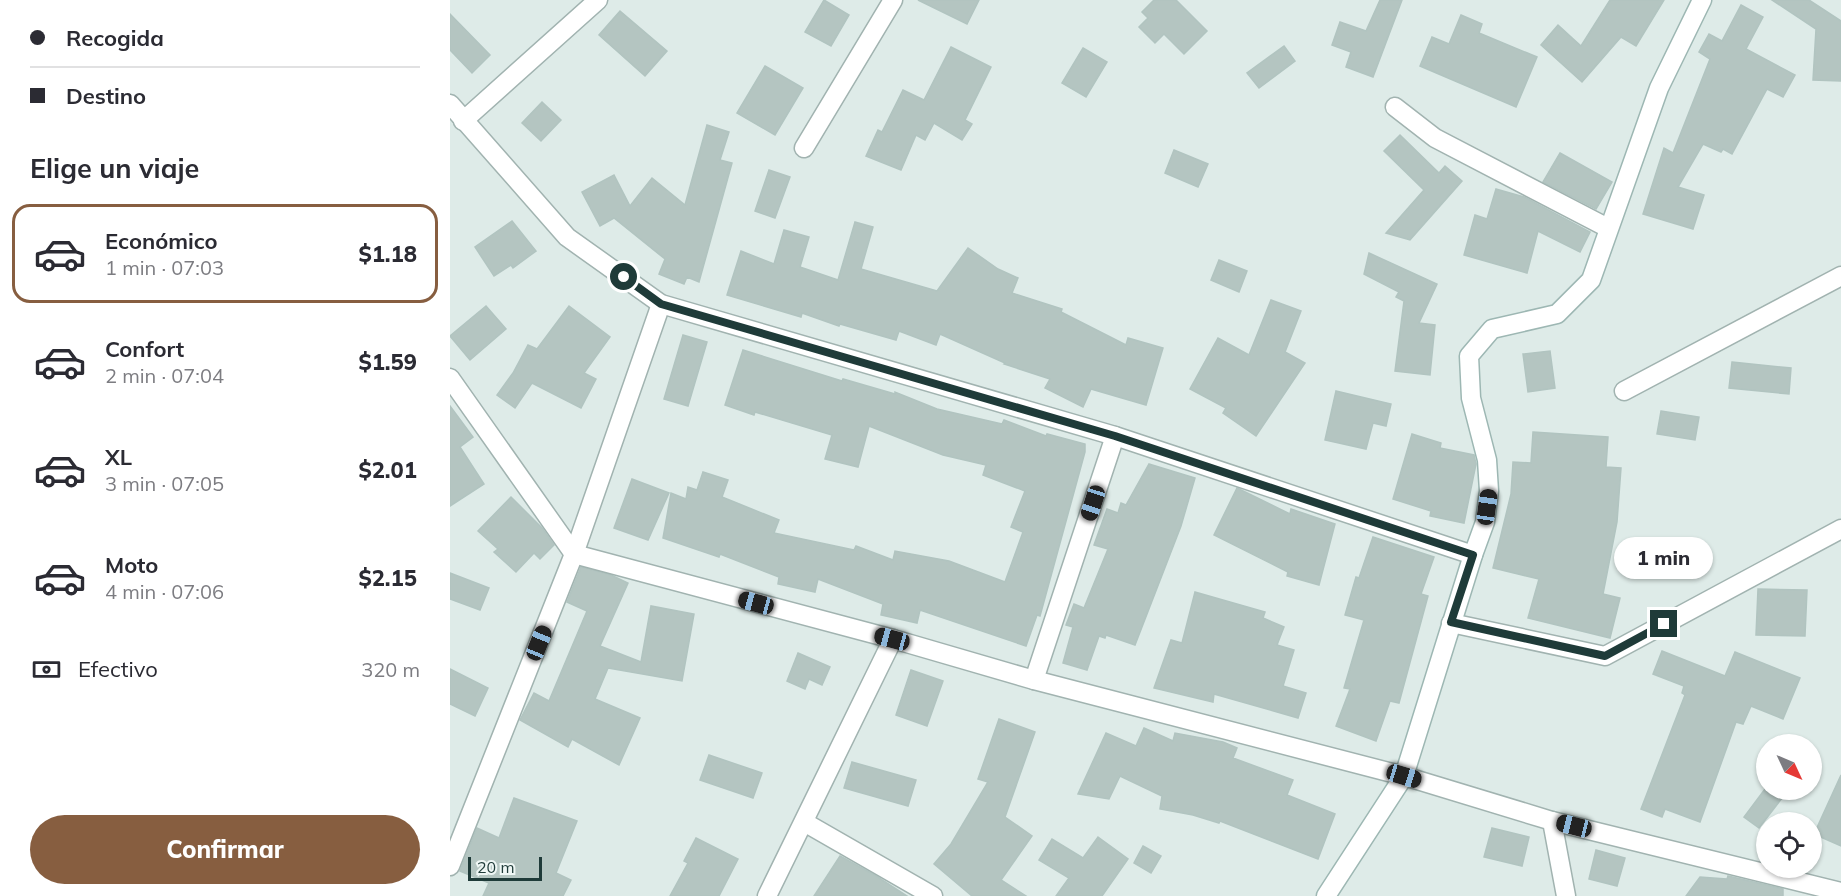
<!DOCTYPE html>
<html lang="es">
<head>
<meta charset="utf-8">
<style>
	body { margin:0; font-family:Mulish,sans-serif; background:#f2f2f3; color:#2b2b33; height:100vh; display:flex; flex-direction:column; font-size:22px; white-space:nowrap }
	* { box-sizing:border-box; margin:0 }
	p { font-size:20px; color:#7c7c81 }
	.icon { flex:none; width:33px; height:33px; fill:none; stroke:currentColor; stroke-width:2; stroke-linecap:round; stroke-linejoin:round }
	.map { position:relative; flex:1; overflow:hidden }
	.details { display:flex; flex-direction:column; background:#fff; width:450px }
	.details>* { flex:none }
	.top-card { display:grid; align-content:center; height:132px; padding:0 30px; background:#fff }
	.needle { width:39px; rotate:134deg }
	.buttons { position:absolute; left:1306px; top:734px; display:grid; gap:12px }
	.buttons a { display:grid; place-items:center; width:66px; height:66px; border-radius:50%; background:#fff; box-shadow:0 2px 4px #0004; font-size:30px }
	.scale { position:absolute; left:18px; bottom:15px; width:74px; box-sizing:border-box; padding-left:6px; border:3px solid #1f3b39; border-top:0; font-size:16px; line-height:21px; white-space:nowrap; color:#1f3b39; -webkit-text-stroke:4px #eff7f5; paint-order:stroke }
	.end { position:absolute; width:27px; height:27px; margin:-14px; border:8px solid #1f3b39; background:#fff; box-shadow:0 0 0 3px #fff }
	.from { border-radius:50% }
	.bubble { position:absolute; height:42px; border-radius:21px; background:#fff; box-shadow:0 2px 4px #0004; font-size:20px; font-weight:800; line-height:42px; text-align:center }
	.car { position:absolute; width:18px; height:36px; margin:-18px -9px; border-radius:8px; box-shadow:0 0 4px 2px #0007; background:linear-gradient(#222 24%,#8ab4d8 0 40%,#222 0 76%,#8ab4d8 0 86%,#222 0) }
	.top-card b { display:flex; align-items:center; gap:21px; height:57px; font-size:22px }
	.top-card b+b { border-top:2px solid #e1e1e2 }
	.top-card i { width:15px; height:15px; background:#2b2b33 }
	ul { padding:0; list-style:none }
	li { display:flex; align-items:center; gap:18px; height:99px; margin:0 12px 9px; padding:0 18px; border:3px solid transparent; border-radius:18px }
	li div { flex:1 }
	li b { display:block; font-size:22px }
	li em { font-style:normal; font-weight:800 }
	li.active { border-color:#875e40 }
	li>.icon { width:54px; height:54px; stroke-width:1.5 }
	h2 { padding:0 30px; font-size:27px; line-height:72px }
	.pay { display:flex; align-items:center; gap:15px; height:66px; padding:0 30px; font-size:22px }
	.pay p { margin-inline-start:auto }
	.primary-button { display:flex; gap:12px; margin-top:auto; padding:12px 30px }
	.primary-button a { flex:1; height:69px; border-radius:36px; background:#875e40; color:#fff; font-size:24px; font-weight:800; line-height:69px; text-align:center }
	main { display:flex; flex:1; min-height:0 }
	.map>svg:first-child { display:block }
</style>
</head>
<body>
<main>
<section class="details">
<div class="top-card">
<b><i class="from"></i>Recogida</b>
<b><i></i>Destino</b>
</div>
<h2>Elige un viaje</h2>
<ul>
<li class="active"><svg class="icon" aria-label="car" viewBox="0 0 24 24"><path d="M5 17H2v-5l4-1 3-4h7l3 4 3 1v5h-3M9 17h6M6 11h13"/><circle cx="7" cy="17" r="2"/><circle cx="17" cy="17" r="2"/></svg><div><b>Económico</b><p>1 min · 07:03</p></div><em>$1.18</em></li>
<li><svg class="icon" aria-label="car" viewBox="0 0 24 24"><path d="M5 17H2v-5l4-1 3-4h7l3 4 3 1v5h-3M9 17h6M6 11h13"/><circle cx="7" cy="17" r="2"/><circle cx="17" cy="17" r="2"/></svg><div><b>Confort</b><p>2 min · 07:04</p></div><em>$1.59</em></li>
<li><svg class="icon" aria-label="car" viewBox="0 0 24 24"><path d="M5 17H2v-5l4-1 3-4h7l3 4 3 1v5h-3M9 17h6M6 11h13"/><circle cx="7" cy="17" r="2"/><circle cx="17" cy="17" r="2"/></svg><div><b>XL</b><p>3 min · 07:05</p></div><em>$2.01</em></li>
<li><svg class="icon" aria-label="car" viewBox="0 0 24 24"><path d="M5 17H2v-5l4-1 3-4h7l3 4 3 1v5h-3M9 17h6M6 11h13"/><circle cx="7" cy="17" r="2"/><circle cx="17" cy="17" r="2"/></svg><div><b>Moto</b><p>4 min · 07:06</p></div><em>$2.15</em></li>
</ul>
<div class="pay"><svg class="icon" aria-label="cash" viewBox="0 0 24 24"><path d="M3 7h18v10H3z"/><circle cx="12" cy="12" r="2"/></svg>Efectivo<p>320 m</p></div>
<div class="primary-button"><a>Confirmar</a></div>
</section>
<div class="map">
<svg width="1391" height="896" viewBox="0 0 1391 896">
	<rect width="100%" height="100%" fill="#deebe8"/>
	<!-- building -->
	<g fill="#b4c5c1" stroke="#b1c4c0" stroke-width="1.5">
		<polygon points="374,0 399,15 381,46 355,32"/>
		<polygon points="468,0 529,0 517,24"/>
		<polygon points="704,0 726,0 757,31 734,54 714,34 705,43 689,27 698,18 692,12"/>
		<polygon points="930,0 952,0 923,77 896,67 901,52 882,45 890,22 916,31"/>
		<polygon points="1160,0 1214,0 1186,46 1171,37 1132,82 1091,45 1108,25 1131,46"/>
		<polygon points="1322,0 1359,0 1391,21 1391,81 1363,80 1366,29"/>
		<polygon points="1291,5 1313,17 1296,49 1345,75 1333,97 1317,89 1282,154 1273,149 1271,152 1253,144 1228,187 1254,195 1243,229 1193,214 1214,148 1223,153 1260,59 1249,52 1259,34 1272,41"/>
		<polygon points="170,11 217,51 195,76 149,35"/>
		<polygon points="0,14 40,55 22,73 0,50"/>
		<polygon points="1011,15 1032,24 1029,33 1087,57 1066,107 970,66 982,37 999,44"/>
		<polygon points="834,46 845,61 809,88 797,73"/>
		<polygon points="501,47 541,67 515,120 522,124 512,140 484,123 475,140 466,135 451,170 416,156 428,130 432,132 453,90 474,100"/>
		<polygon points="633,48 657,62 636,97 612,83"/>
		<polygon points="315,66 353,88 325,135 287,113"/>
		<polygon points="92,102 111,120 91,141 72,123"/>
		<polygon points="257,125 279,132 270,160 282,163 249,282 237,277 234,284 209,274 215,259 164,218 150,226 132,192 164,175 180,206 202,178 235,205"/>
		<polygon points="950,135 989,173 995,166 1012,181 960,240 936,233 974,190 934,151"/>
		<polygon points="724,150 758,164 748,187 715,173"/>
		<polygon points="1110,153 1162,182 1146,209 1093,182"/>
		<polygon points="319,170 340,177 325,218 305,211"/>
		<polygon points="1046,189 1074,197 1140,232 1130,252 1088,231 1077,273 1014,255 1025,215 1037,219"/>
		<polygon points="62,221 86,251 63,268 61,265 44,276 25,247"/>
		<polygon points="405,222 423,227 411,269 487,291 518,248 548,269 568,278 562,293 612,309 611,312 676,345 678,338 713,348 696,405 641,389 633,407 595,388 600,379 554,364 555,363 490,334 486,345 449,331 446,340 390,324 389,326 352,313 351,317 277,295 291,251 324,264 334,230 359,237 350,267 388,280"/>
		<polygon points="919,253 987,284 969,323 985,325 980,375 945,371 954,301 946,297 949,292 914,274"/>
		<polygon points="769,260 797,271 789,292 761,280"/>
		<polygon points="821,300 851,311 835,352 855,363 806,436 773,413 776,408 740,389 768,338 799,355"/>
		<polygon points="36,306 56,329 20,360 0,336"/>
		<polygon points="119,306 160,337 134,373 146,379 131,408 82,383 65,408 47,395 63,373 78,345 87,349"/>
		<polygon points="233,335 257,342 238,406 214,399"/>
		<polygon points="293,350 392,381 393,379 445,394 445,392 487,409 552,424 554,420 596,436 597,434 635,444 635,452 590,616 587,615 576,646 470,610 467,623 431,615 433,604 368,579 365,592 328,584 329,577 270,554 269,557 213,538 221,493 236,499 238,487 247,490 253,472 278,480 272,497 329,520 324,533 404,550 406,546 443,560 445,551 499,561 555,582 573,532 561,527 575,491 533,475 536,465 493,455 419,426 408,467 375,459 382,435 305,412 304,415 275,405"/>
		<polygon points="1100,351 1105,388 1078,392 1073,354"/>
		<polygon points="1282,362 1341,368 1339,394 1279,388"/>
		<polygon points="886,391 941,404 936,426 923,423 916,449 875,440"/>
		<polygon points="0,406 23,437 10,447 34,484 0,506"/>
		<polygon points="1211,411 1249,417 1245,440 1207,434"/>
		<polygon points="1083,432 1158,437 1156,467 1171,468 1167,522 1153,594 1170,598 1160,638 1078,618 1089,579 1043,568 1061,494 1063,462 1081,463"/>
		<polygon points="962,434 991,443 990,448 1024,455 1026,464 1014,523 980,516 981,511 943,499"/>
		<polygon points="699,464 745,478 731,526 685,645 656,635 655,638 649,636 637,670 613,663 623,627 616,625 624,604 634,608 658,549 644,545 657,509 668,513 671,503 676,505"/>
		<polygon points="182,479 219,493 198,540 164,528"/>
		<polygon points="787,488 840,514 841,509 885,524 869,585 837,576 838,572 764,535"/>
		<polygon points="61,497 92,528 104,545 90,559 84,553 66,572 44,552 48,549 28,531"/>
		<polygon points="923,537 984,557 971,594 978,596 949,703 940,701 926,741 886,726 900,689 894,688 914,620 895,615 906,577 909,578"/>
		<polygon points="131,567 161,575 178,583 150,646 191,662 201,606 244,614 232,681 158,668 145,699 190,718 169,765 122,739 118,747 70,720 84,693 99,701 137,611 117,602"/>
		<polygon points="0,573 39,588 30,610 0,599"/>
		<polygon points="1308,589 1357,590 1355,636 1306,635"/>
		<polygon points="745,592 815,612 813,618 834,627 827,645 844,650 833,686 856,693 848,718 764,694 763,702 704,688 721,640 732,643"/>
		<polygon points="1212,651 1275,676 1285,652 1350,678 1333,719 1301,706 1293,724 1286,722 1250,822 1215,809 1212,817 1191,809 1235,695 1232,693 1234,686 1203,674"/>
		<polygon points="348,653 380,667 372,685 359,679 355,689 337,681"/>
		<polygon points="0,669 38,688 25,716 0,704"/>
		<polygon points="461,670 493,681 477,726 446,715"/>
		<polygon points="549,719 585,732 555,817 582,836 551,880 576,896 522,896 484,864 501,844 538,782 528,779"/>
		<polygon points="694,728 723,741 725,733 773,742 787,748 783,758 843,780 837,795 885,814 868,859 770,821 769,823 743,815 710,809 712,796 670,776 659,799 628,794 656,733 686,746"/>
		<polygon points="259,755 312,773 303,798 250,780"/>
		<polygon points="402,762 466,780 458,806 394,788"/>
		<polygon points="1391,775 1391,846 1364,834"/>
		<polygon points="1315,789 1339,789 1309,828 1294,817"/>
		<polygon points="64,798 127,821 106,873 121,880 113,896 33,896 39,883 10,871 27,828 49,838"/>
		<polygon points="1042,828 1079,837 1072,866 1034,857"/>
		<polygon points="648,837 678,859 652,896 606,896 619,878 589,860 602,839 633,858"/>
		<polygon points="246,838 288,859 269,896 220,896 238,863 234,861"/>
		<polygon points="693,846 711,856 701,873 684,863"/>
		<polygon points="1146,850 1175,858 1167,886 1139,879"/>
		<polygon points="390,856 426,876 457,896 364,896"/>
		<polygon points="1278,876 1333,889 1333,896 1236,896 1250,877 1277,879"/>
	</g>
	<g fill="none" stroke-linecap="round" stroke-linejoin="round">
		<!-- street casing -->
		<g stroke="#a1b3b0" stroke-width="21">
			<g id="street">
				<polyline points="0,104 117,237 211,304 665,436 1023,555"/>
				<polyline points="945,107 985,138 1158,228"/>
				<polyline points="13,121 148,0"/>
				<polyline points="354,148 443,0"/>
				<polyline points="0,378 124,554 443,639 584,680 954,776 1102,821 1391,892"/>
				<polyline points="1174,391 1391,276"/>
				<polyline points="1001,623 1155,656 1391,529"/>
				<polyline points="584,680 665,436"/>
				<polyline points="1102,821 1116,896"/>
				<polyline points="354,822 483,896"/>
				<polyline points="0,866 124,554 211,304"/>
				<polyline points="317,896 443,639"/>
			</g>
		</g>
		<!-- secondary casing -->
		<g stroke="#9db7b3" stroke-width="21">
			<polyline id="secondary" points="876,896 954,776 1023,555 1035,522 1039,491 1037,460 1021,398 1019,356 1042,329 1107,314 1141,280 1209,88 1252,0"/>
		</g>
		<!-- street -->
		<use href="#street" stroke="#fff" stroke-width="18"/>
		<!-- secondary -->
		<use href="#secondary" stroke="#fff" stroke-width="18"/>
	</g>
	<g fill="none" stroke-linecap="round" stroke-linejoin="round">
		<!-- route -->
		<polyline stroke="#1f3b39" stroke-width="8" points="174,277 211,304 665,436 1023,555 1001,622 1155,656 1214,624"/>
	</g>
</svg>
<div class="buttons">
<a><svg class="needle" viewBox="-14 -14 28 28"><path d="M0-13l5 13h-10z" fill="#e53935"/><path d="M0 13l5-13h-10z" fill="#7c7c81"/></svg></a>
<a><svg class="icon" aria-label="locate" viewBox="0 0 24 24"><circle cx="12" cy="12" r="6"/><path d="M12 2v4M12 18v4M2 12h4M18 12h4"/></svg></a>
</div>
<div class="scale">20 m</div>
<i class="end from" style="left:174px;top:277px"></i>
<i class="end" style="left:1214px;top:624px"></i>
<div class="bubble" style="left:1164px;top:537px;width:99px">1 min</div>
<i class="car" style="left:643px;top:503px;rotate:198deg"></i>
<i class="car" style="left:1037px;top:507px;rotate:8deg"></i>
<i class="car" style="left:306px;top:603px;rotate:285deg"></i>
<i class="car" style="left:442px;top:639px;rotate:285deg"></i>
<i class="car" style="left:89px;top:643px;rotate:22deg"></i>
<i class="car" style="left:954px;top:776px;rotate:107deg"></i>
<i class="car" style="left:1124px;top:826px;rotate:284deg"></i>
</div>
</main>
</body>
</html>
